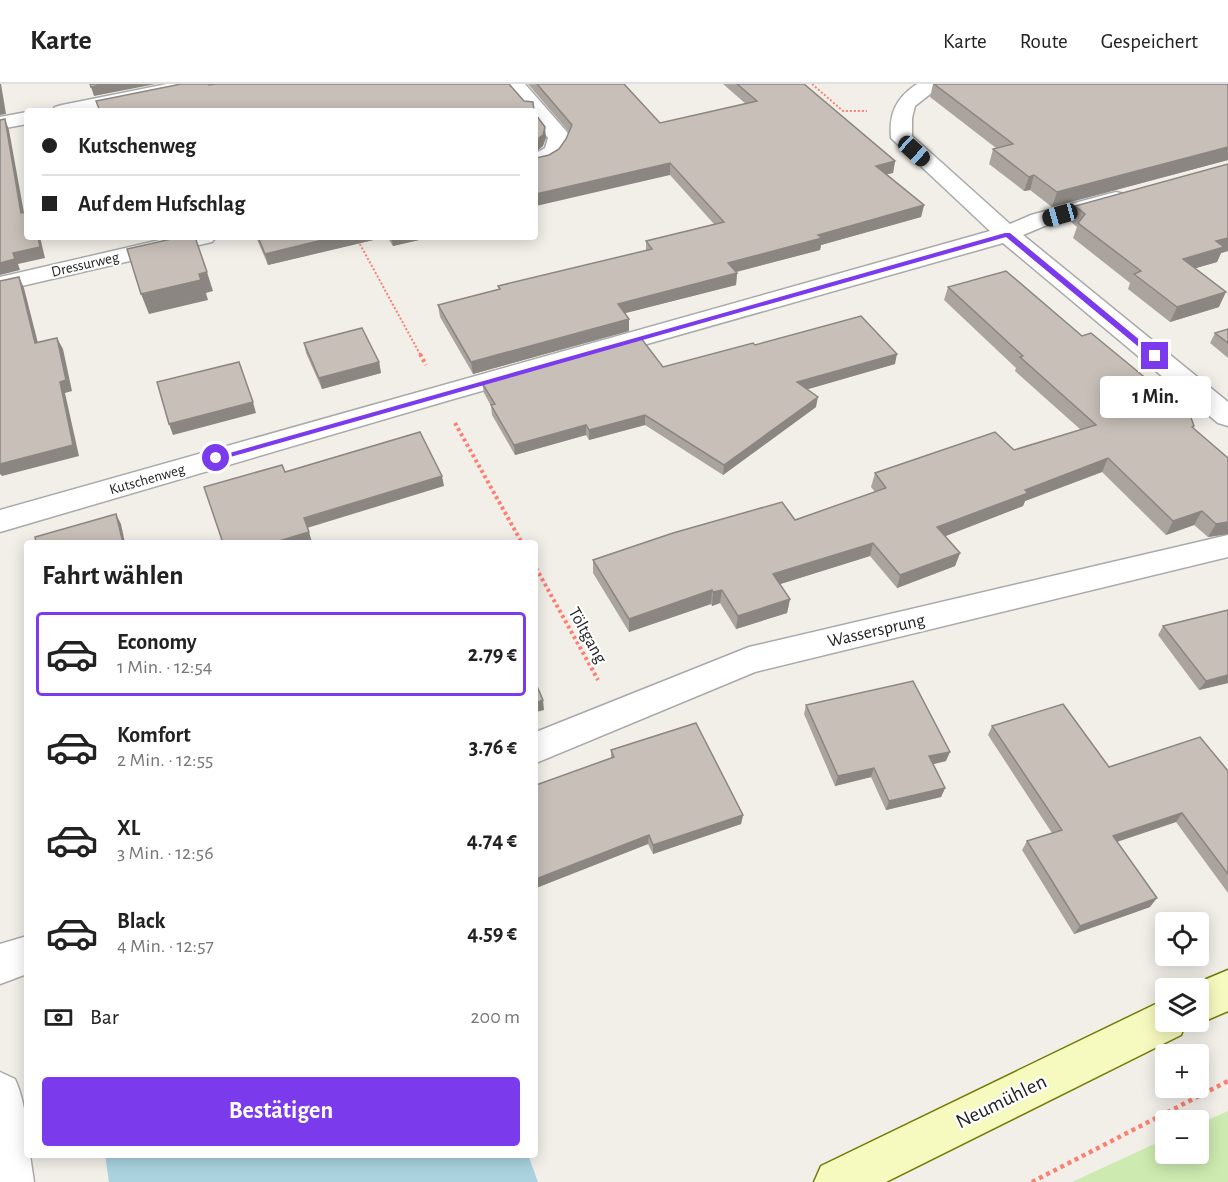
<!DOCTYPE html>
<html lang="de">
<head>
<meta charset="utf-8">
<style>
	body { margin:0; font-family:"Alegreya Sans",sans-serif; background:#f6f6f6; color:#222; height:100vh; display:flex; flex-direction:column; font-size:22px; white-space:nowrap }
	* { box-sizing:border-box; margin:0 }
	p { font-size:20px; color:#767676 }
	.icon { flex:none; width:33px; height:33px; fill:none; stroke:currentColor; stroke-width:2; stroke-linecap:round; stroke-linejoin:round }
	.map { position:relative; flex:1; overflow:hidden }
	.drawer { position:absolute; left:24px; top:456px; width:514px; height:618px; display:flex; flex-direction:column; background:#fff; border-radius:6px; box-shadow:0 3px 15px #0003 }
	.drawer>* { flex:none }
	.banner { position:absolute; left:24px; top:24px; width:514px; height:132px; border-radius:6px; box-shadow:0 3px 15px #0003; display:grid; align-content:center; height:132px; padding:0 18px; background:#fff }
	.tools { position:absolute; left:1155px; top:828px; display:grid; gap:12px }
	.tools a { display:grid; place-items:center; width:54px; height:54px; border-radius:6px; background:#fff; box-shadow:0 3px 15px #0003; font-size:30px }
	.end { position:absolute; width:27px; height:27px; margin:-14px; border:8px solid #7c3aed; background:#fff; box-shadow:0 0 0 3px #fff }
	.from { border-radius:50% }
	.bubble { position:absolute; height:42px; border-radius:6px; background:#fff; box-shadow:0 3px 15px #0003; font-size:20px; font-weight:700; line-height:42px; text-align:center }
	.car { position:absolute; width:18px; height:36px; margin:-18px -9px; border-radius:8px; box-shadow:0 0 4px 2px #0007; background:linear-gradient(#222 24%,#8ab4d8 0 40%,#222 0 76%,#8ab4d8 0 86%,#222 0) }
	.banner b { display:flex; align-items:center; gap:21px; height:57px; font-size:22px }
	.banner b+b { border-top:2px solid #e0e0e0 }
	.banner i { width:15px; height:15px; background:#222 }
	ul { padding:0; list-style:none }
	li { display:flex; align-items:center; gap:18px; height:84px; margin:0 12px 9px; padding:0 6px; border:3px solid transparent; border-radius:6px }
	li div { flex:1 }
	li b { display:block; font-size:22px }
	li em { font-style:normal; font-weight:700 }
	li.active { border-color:#7c3aed }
	li>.icon { width:54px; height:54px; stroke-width:1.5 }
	h2 { padding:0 18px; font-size:27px; line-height:72px }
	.pay { display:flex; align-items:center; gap:15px; height:66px; padding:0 18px; font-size:22px }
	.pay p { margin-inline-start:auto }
	.action { display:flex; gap:12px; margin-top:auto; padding:12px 18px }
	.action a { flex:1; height:69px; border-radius:6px; background:#7c3aed; color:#fff; font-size:24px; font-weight:700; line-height:69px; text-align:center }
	header { display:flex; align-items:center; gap:36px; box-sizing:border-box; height:84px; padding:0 30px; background:#fff; border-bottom:2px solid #e0e0e0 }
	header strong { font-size:28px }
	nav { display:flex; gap:33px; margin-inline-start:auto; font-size:21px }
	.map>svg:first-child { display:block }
</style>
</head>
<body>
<header>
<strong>Karte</strong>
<nav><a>Karte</a><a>Route</a><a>Gespeichert</a></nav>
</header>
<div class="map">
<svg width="1228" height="1098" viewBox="0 0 1228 1098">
	<rect width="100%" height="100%" fill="#f2efe9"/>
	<!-- grass -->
	<polygon fill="#cdebb0" points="1228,1027 1228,1098 1072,1098 1165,1055 1166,1070 1198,1070 1199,1040"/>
	<!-- water -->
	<polygon fill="#aad3df" points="105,1071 528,1071 538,1098 109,1098"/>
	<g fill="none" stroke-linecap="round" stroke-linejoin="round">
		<!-- street casing -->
		<g stroke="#a9a9a9" stroke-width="3">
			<g id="street">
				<polygon points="167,0 208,0 205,4 198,6 93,27 52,27 55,23 62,21"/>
				<path d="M504,0H525L567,48L570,53C564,72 555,81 536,84V69L545,64L548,54L536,38V27H526Z"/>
				<path d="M917,0H943L915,22L912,34V52L1010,140L1031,131L1108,110L1116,108L1124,110L1127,115L1124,120L1047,141L1023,151L1228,318V342L1218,339L1003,159L450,316L0,448V426L990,147L891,54C889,29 896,14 917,0Z"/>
				<polygon points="27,28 27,40 0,45 0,33"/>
				<polygon points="173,153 216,153 212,158 0,207 0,193"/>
				<polygon points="1228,451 1228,473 755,588 536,679 536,648 749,563"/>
				<polygon points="27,852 27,890 0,900 0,860"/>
				<path d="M0,988L15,995C26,1019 27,1045 27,1071H30L34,1098H0Z"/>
			</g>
		</g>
		<!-- secondary casing -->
		<g stroke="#707d05" stroke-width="3">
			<g id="secondary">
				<polygon points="1228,886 1228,927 1198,940 1191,938 1198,938 1198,904 1185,904"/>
				<polygon points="1166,915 1166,938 1186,938 1181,951 886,1098 814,1098 821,1082"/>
			</g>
		</g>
		<!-- path-far2 -->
		<g stroke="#fa8072" stroke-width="2" stroke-dasharray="2 2" stroke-linecap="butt">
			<polyline points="812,0 843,27 867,27"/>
			<polyline points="356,153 421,272"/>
		</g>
		<!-- path-far1 -->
		<g stroke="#fa8072" stroke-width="4" stroke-dasharray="3 3" stroke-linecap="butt">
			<polyline points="420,270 426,281"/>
			<polyline points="455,339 522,459"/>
			<polyline points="536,484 598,596"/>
		</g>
		<!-- path -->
		<polyline stroke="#fa8072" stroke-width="4.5" stroke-dasharray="4 4" stroke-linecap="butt" points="1032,1098 1228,997"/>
		<!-- street -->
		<use href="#street" fill="#fff" fill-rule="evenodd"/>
		<!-- secondary -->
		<use href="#secondary" fill="#f7fabf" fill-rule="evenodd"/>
	</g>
	<!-- wall -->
	<g fill="#aba49e">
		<polygon points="528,0 624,0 660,39 746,20 723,0 804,0 895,77 893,89 887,90 924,121 921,133 821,161 820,166 737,188 736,201 625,229 629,235 629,247 473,290 440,233 438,221 499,205 498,202 646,167 646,157 714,140 670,91 549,71 559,65 566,55 569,48"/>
		<polygon points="933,0 1228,0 1228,76 1052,123 1030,106 1024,107 989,80 993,65 996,64 930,13"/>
		<polygon points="1228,80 1228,167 1221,169 1217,178 1195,184 1219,223 1170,238 1128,205 1130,199 1073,154 1077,143 1070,137 1075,122"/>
		<polygon points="256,153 386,153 268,181"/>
		<polygon points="387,153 432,153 393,162"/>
		<polygon points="948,203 1082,252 1148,296 1146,301 1193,343 1228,450 1208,453 1194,441 1166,451 1102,388 1025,417 1023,422 945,452 960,469 955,482 897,504 870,472 780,500 790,515 787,529 736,545 720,519 712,522 711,520 629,548 593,489 593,476 795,436 875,408 871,403 875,389 1014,366 1081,346 1015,287 1016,284 944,216"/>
		<polygon points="1228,245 1228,274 1210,259 1215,249"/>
		<polygon points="304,259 379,278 381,289 322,305 306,269"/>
		<polygon points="755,261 895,280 807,305 816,323 723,391 645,341 589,356 586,351 515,371 492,331 491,322 484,309 482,299 663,283"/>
		<polygon points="1228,526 1228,599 1199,606 1158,551 1163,542"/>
		<polygon points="806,621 946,677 933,680 945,704 941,713 886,726 871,693 835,702 804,630"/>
		<polygon points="992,642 1109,683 1228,687 1228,809 1176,738 1117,758 1150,823 1074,850 1022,766 1027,757 1052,749 988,651"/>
		<polygon points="611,666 743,731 741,740 653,770 648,760 536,804 536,701 611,674"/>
	</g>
	<!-- shaded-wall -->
	<g fill="#8b8681">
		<polygon points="0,0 1,0 6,30 0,31"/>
		<polygon points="104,0 156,0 94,12 91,3"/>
		<polygon points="5,35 9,46 26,140 21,129"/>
		<polygon points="545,43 546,54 543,62 536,68 536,56"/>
		<polygon points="1228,63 1228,76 1052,123 1057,108"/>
		<polygon points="895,77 893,89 874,93 876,82"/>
		<polygon points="670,79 670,91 536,122 536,110"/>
		<polygon points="1034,91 1030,106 1024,107 1029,93"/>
		<polygon points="924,121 921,133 821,161 820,166 727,190 728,179 818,151"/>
		<polygon points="38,153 40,153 45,174 18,180 20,186 0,191 0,179 13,169"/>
		<polygon points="335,153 386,153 268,181 265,170"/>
		<polygon points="391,153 432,153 393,162"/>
		<polygon points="1228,154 1228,167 1221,169 1217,178 1176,190 1183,175 1216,157"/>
		<polygon points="207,188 213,207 206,209 208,216 149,230 141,210"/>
		<polygon points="737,189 736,201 618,231 618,220"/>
		<polygon points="19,193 24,204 41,271 35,259"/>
		<polygon points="1226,208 1219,223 1170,238 1177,223"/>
		<polygon points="629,235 629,247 473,290 471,278"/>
		<polygon points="57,254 63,265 72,307 65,309 79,372 2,392 0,390 0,380 60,298"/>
		<polygon points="897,270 895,280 795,309 797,298"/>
		<polygon points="379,278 381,289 322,305 319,294"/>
		<polygon points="818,313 816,323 723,391 724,381"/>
		<polygon points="253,318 256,329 173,351 169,340"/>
		<polygon points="645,331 645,341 589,356 589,346"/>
		<polygon points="586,341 586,351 515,371 514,361"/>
		<polygon points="1108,374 1102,388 1025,417 1023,422 933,457 937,443 1025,406"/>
		<polygon points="442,392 444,402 307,444 304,434"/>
		<polygon points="1202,427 1194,441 1166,451 1173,437"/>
		<polygon points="116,430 121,440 125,459 123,459"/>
		<polygon points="1228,438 1228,450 1208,453 1216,440"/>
		<polygon points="309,448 312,458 308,459 272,459"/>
		<polygon points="873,459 870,472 771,503 773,490"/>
		<polygon points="960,469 955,482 897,504 900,491"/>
		<polygon points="712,506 711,520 629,548 629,535"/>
		<polygon points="722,506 720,519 712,522 713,508"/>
		<polygon points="790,515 787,529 736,545 738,532"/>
		<polygon points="1228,591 1228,599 1199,606 1206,597"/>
		<polygon points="543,616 544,626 536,628 536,619"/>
		<polygon points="950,668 946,677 926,682 929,672"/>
		<polygon points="874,684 871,693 835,702 838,692"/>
		<polygon points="945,704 941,713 886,726 889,717"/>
		<polygon points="1182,729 1176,738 1107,761 1113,752"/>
		<polygon points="743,731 741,740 653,770 653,761"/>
		<polygon points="649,751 648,760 536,804 536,795"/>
		<polygon points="1157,814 1150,823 1074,850 1080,842"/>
	</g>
	<!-- building -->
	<g fill="#c7bfb8" stroke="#8b8681" stroke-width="1.5">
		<polygon points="90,0 104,0 91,3"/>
		<polygon points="181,0 209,0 209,1 216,0 509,0 524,17 533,18 534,27 100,27 96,17"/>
		<polygon points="537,0 624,0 660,39 757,17 737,0 804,0 895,77 876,82 924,121 818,151 822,154 728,179 737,189 618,220 629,235 471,278 438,221 500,205 498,202 652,165 646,157 724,138 670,79 536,110 536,74 549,71 559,65 566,55 572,41"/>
		<polygon points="934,0 1228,0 1228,63 1057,108 1034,91 1029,93 993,65 1013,60"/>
		<polygon points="536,31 545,43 543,51 536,56"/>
		<polygon points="5,35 21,129 27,128 27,153 38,153 40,163 13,169 15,175 0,179 0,36"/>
		<polygon points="1228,80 1228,154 1216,157 1224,163 1183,175 1226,208 1177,223 1134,190 1141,187 1078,139 1085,130 1075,122"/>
		<polygon points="180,153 195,153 207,188 199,190 201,196 141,210 127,165"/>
		<polygon points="258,153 335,153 265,170"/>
		<polygon points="1006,187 1082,252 1091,249 1148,296 1143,298 1166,319 1184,314 1194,342 1192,343 1228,374 1228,438 1216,440 1202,427 1173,437 1108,374 1025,406 1028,409 937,443 960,469 900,491 873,459 773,490 790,515 738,532 722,506 713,508 712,506 629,535 593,476 673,449 782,418 795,436 886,404 875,389 995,348 1014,366 1096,341 1020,273 1023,272 948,203"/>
		<polygon points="19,193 35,259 57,254 66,296 60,298 73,361 0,380 0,197"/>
		<polygon points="861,232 897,270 797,298 818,313 724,381 645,331 589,346 586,341 514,361 491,321 495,320 482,299 641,254 663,283 753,259 755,261"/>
		<polygon points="362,244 379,278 319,294 304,259"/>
		<polygon points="1228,245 1228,259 1215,249"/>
		<polygon points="239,278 253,318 169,340 157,298"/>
		<polygon points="420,348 442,392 304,434 309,448 272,459 223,459 204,403 282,381 285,388"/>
		<polygon points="116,430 123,459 36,459 35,453"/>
		<polygon points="1228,526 1228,591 1206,597 1163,542"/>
		<polygon points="913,597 950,668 929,672 945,704 889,717 874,684 838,692 806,621"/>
		<polygon points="536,600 543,616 536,619"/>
		<polygon points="1063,620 1109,683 1200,653 1228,687 1228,790 1182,729 1113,752 1157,814 1080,842 1027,757 1062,746 992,642"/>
		<polygon points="696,639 743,731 653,761 649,751 536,795 536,701 614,673 611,666"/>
	</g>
	<!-- route -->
	<polygon fill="#7c3aed" points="1005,149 1010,149 1158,271 1158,274 1152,274 1006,153 216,377 212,374"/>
	<g text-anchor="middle" stroke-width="4.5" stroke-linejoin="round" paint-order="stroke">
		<!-- far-street labels -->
		<g font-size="15" fill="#222" stroke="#fff">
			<text transform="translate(85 180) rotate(-13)" y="5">Dressurweg</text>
			<text transform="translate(147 395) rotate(-16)" y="5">Kutschenweg</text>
		</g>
		<!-- street labels -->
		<g font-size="18" fill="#222" stroke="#fff">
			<text transform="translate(876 546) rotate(-13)" y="6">Wassersprung</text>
			<text transform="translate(588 551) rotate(61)" y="6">Töltgang</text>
		</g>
		<!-- near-street labels -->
		<g font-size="21" fill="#222" stroke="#fff">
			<text transform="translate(1001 1017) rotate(-26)" y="7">Neumühlen</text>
		</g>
	</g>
</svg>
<div class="tools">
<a><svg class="icon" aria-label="locate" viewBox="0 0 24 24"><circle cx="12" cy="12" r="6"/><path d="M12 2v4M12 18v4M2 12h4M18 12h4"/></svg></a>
<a><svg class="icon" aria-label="layers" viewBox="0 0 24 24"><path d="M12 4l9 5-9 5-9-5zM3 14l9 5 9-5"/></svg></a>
<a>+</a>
<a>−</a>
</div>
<i class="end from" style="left:216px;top:374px"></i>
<i class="end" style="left:1155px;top:272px"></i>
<div class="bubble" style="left:1100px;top:292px;width:111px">1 Min.</div>
<i class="car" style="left:914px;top:67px;rotate:132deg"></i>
<i class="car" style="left:1060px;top:131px;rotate:254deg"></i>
<div class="banner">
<b><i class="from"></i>Kutschenweg</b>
<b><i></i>Auf dem Hufschlag</b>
</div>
<section class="drawer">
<h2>Fahrt wählen</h2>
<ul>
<li class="active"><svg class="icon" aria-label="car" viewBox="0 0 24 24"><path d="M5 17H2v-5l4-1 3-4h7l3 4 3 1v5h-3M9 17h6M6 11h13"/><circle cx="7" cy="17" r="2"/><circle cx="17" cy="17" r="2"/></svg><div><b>Economy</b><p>1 Min. · 12:54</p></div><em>2.79 €</em></li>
<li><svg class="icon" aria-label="car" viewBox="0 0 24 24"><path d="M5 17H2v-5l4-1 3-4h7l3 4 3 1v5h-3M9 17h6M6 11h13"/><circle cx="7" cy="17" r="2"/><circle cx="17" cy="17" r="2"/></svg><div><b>Komfort</b><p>2 Min. · 12:55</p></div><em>3.76 €</em></li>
<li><svg class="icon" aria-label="car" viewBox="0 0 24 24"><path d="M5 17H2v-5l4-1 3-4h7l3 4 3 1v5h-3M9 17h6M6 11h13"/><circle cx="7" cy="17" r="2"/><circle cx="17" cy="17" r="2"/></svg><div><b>XL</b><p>3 Min. · 12:56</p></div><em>4.74 €</em></li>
<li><svg class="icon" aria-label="car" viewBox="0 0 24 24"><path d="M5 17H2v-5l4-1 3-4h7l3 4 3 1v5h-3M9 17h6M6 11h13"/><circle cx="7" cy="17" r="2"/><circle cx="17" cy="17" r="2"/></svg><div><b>Black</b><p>4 Min. · 12:57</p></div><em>4.59 €</em></li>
</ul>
<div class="pay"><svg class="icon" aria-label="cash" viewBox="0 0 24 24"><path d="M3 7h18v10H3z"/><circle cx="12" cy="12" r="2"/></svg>Bar<p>200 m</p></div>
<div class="action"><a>Bestätigen</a></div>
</section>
</div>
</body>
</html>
